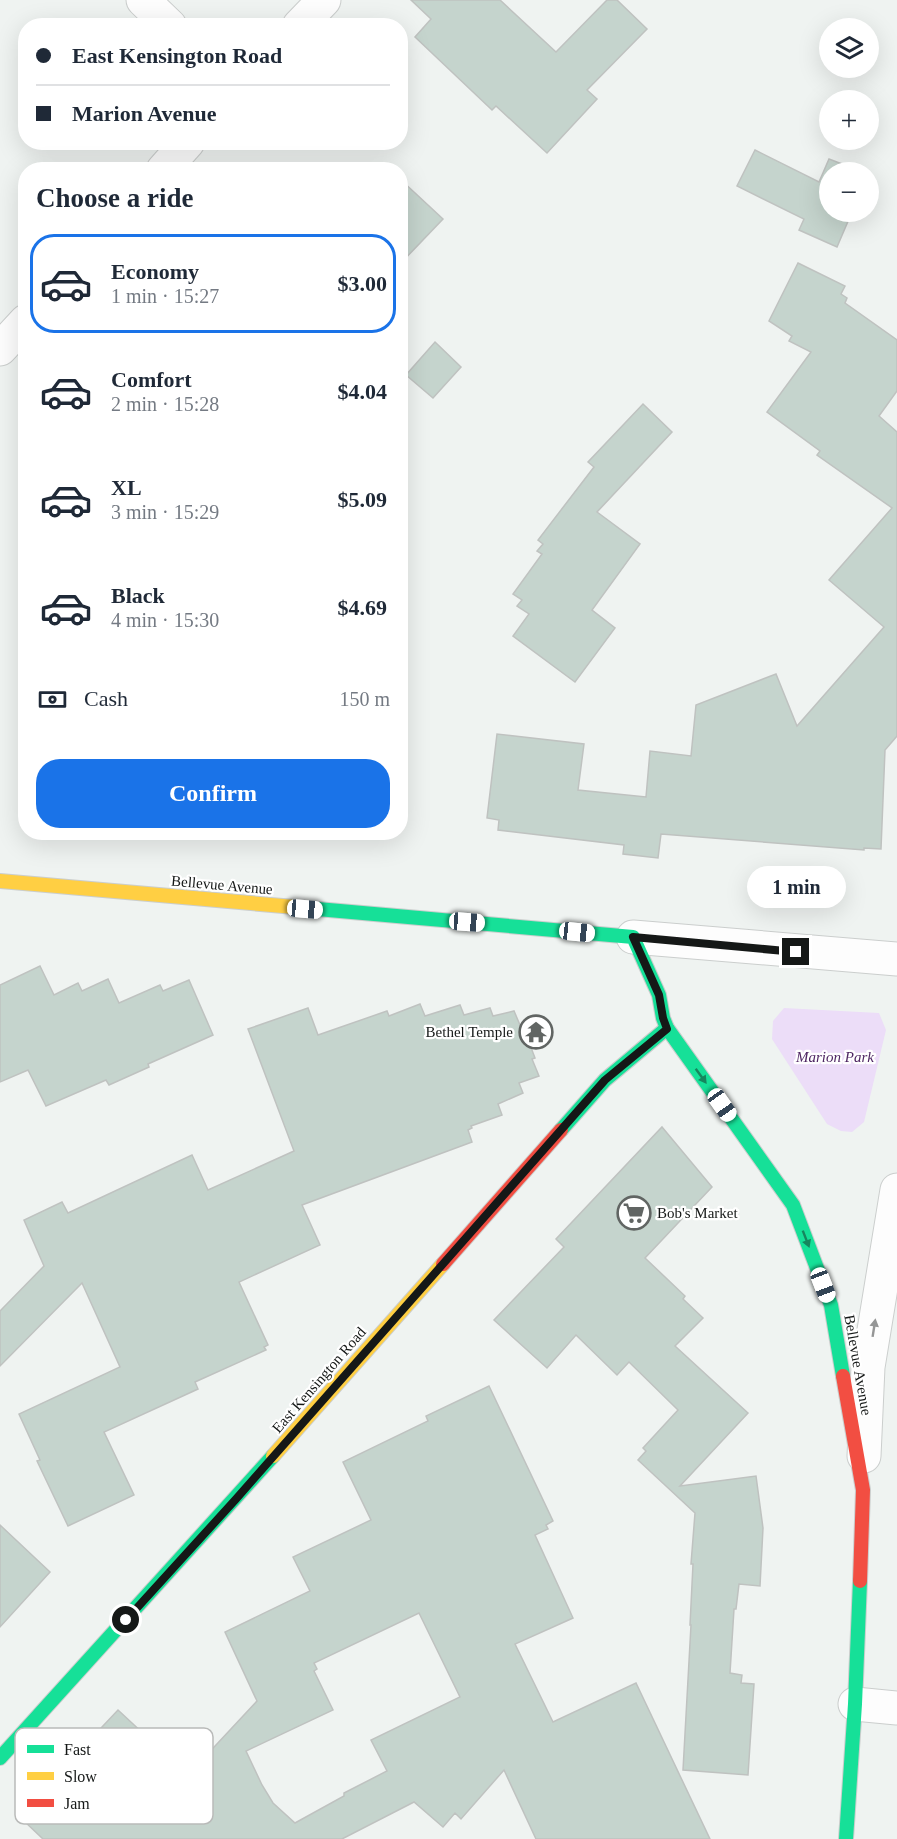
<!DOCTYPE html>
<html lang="en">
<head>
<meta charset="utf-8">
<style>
	body { margin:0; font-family:Georgia,serif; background:#f2f2f3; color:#1f2937; height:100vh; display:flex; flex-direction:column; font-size:22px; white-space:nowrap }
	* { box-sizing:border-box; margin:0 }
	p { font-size:20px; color:#747a83 }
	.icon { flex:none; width:33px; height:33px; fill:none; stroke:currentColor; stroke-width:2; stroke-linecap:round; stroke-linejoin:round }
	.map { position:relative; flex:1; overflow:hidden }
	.sheet { position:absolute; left:18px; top:162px; width:390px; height:678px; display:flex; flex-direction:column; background:#fff; border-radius:24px; box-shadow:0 6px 24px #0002 }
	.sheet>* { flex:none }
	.top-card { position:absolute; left:18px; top:18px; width:390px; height:132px; border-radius:24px; box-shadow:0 6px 24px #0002; display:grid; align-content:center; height:132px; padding:0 18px; background:#fff }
	.controls { position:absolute; left:819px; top:18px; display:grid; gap:12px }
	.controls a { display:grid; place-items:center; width:60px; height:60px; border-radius:50%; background:#fff; box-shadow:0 6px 24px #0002; font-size:30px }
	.end { position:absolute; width:27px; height:27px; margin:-14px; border:8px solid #151817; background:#fff; box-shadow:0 0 0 3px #fff }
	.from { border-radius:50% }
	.bubble { position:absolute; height:42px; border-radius:21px; background:#fff; box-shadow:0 6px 24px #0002; font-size:20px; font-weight:600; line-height:42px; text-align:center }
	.car { position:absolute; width:18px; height:36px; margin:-18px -9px; border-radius:8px; box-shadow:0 0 4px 2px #0007; background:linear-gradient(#fff 24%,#345 0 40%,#fff 0 76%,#345 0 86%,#fff 0) }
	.top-card b { display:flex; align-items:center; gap:21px; height:57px; font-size:22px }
	.top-card b+b { border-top:2px solid #e0e1e3 }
	.top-card i { width:15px; height:15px; background:#1f2937 }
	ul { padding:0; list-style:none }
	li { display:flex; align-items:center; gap:18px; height:99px; margin:0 12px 9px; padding:0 6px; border:3px solid transparent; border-radius:24px }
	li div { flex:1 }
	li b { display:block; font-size:22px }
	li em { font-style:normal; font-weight:600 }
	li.current { border-color:#1a73e8 }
	li>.icon { width:54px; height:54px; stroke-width:1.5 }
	h2 { padding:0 18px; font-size:27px; line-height:72px }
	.pay { display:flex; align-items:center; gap:15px; height:66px; padding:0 18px; font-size:22px }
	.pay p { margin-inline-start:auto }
	.action { display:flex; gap:12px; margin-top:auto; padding:12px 18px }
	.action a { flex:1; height:69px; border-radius:24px; background:#1a73e8; color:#fff; font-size:24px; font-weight:600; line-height:69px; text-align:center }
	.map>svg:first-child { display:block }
</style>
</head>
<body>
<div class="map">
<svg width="897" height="1839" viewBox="0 0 897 1839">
	<rect width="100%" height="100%" fill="#eff3f1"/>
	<!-- green -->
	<polygon fill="#ecddf8" points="784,1008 879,1013 886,1030 864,1122 852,1132 841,1131 827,1124 772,1039 773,1021"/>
	<!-- building -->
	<g fill="#c5d4cd" stroke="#bfc2c0" stroke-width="1.5" fill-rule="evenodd">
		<polygon points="411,0 500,0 556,52 607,0 617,0 647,29 587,90 597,99 547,153 496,106 492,110 415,37 431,19"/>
		<polygon points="755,150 819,182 829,159 863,172 830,172 830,212 852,212 837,247 799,230 804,219 737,186"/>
		<polygon points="400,179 443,219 400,264"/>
		<polygon points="798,263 845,286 841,294 847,298 845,303 897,340 897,391 879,416 897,432 897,736 885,750 881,849 864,848 864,850 661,834 658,858 623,854 624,845 498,830 499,820 487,818 497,734 584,744 578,790 646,797 650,751 691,756 696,705 776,674 797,726 884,627 829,580 892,508 817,455 820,451 767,412 811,352 789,341 792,336 769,321"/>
		<polygon points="435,342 461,367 433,398 406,375"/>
		<polygon points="643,404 672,432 597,512 640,544 592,610 615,628 575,682 513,636 529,614 517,606 522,600 513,594 542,554 537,551 543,544 538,540 594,467 588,462"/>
		<polygon points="40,966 54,995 78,983 82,991 108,979 119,1003 160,985 163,991 189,980 213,1035 148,1064 149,1067 109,1085 106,1080 46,1106 28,1070 0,1082 0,985"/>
		<polygon points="420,1004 425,1016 460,1005 464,1015 490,1008 493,1016 514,1011 520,1025 522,1024 535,1058 532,1059 539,1076 519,1083 523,1093 498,1104 502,1115 471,1126 472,1128 468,1130 472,1142 302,1205 320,1245 239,1282 268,1345 264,1347 266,1350 195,1382 198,1389 104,1432 134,1495 68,1526 37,1461 40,1460 19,1414 120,1367 82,1283 0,1366 0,1311 44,1266 24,1220 62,1202 68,1213 192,1155 208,1190 294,1151 248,1029 308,1008 318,1035 387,1011 389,1016"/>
		<polygon points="662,1127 712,1187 645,1258 685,1296 683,1299 703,1318 675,1346 748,1413 680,1486 756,1476 763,1528 760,1586 739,1584 736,1609 734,1609 730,1673 742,1675 741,1683 754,1684 748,1775 683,1770 691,1625 690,1625 693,1564 691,1564 695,1513 638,1460 646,1451 643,1448 678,1410 629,1362 617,1375 576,1335 547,1368 494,1320 564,1247 556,1239"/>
		<path d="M489,1386L553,1521L546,1525L548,1529L535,1535L573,1618L515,1644L553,1722L636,1683L710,1839H536L504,1770L461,1819L455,1813L443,1827L414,1802L342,1839H43L23,1820L75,1765L70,1761L118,1710L188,1775L257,1701L225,1632L310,1591L293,1557L371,1520L343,1462L428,1421L426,1416ZM419,1613L460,1697L371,1740L387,1771L344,1793V1796L295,1823L273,1803L262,1785L246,1751L333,1710L314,1671L317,1669L314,1663Z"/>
		<polygon points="0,1525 50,1572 0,1627"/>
	</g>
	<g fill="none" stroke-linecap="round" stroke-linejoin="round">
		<!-- street casing -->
		<g stroke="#cbcecd" stroke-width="35">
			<g id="street">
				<polyline points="143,0 170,26"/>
				<polyline points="299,26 324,0"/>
				<polyline points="163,170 188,142"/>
				<polyline points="0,349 26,321"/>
				<polyline points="633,937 897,959"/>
				<polyline points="864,1456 868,1367 897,1190"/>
				<polyline points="855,1704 897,1708"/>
			</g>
		</g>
		<!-- fast casing -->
		<g stroke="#cbcecd" stroke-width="16">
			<g id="fast">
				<polyline points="306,908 633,937 659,995 663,1018 667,1028 793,1205 831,1305 843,1376"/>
				<polyline points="561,1130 605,1080 667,1028"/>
				<polyline points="0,1758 273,1456"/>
				<polyline points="846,1839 855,1704 860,1581"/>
			</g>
		</g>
		<!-- slow casing -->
		<g stroke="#cbcecd" stroke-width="16">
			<g id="slow">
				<polyline points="0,881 306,908"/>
				<polyline points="273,1456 443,1264"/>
			</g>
		</g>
		<!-- jam casing -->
		<g stroke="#cbcecd" stroke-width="16">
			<g id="jam">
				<polyline points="443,1264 561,1130"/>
				<polyline points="843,1376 863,1490 860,1581"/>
			</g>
		</g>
		<!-- street -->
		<use href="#street" stroke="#fdfdfd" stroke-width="33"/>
		<!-- fast -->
		<use href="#fast" stroke="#16e098" stroke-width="14"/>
		<!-- slow -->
		<use href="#slow" stroke="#ffcf43" stroke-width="14"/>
		<!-- jam -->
		<use href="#jam" stroke="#f24e42" stroke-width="14"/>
	</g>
	<!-- one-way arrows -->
	<defs><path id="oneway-solid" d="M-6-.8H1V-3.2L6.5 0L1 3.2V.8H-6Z" transform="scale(1.5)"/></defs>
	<g fill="#16865e">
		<use href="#oneway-solid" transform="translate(701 1076) rotate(54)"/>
		<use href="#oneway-solid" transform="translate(806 1239) rotate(69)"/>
	</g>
	<use fill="#959696" href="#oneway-solid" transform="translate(874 1328) rotate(-81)"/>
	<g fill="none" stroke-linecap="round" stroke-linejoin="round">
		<!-- route -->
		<polyline stroke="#151817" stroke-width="8" points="126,1620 236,1499 605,1080 667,1029 663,1018 659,995 633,937 796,952"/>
	</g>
	<!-- icons -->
	<defs>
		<g id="temple-ring" transform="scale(1.725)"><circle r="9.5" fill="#fff" stroke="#616563" stroke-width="1.5"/><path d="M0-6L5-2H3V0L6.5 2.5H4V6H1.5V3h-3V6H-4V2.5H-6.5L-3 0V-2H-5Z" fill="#616563"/></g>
		<g id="supermarket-ring" transform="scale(1.725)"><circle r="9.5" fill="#fff" stroke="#616563" stroke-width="1.5"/><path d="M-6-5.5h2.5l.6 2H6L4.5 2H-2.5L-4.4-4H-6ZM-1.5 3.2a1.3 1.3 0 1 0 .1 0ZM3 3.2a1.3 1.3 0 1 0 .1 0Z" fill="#616563"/></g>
	</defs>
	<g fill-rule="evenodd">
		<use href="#temple-ring" x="536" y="1032"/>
		<use href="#supermarket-ring" x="634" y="1213"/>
	</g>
	<g text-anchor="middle" stroke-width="4.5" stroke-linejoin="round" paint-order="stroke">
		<!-- street labels -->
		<g font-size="15" fill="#151817" stroke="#fff">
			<text transform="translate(222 885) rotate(5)" y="5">Bellevue Avenue</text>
			<text transform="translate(858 1365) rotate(80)" y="5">Bellevue Avenue</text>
			<text transform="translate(319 1380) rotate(-49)" y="5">East Kensington Road</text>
		</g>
		<!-- poi labels -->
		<g font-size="15" fill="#151817" stroke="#fff" text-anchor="end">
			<text x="513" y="1037">Bethel Temple</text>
			<text x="657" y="1218" text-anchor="start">Bob's Market</text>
		</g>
		<!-- park labels -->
		<g font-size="15" font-style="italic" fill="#4e2663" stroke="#fff">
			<text x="835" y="1062">Marion Park</text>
		</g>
	</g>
	<!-- legend -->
	<rect x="15" y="1728" width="198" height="96" rx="9" fill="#fff" stroke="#b9bab9" stroke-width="1.5"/>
	<rect x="27" y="1745" width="27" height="8" fill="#16e098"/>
	<rect x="27" y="1772" width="27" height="8" fill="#ffcf43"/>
	<rect x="27" y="1799" width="27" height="8" fill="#f24e42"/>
	<g font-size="16" fill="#151817">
		<text x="64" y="1755">Fast</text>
		<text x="64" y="1782">Slow</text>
		<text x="64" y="1809">Jam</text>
	</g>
</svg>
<div class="controls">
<a><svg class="icon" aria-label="layers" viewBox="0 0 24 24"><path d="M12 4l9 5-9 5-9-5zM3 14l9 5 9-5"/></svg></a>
<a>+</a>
<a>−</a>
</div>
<i class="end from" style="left:126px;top:1620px"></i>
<i class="end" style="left:796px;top:952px"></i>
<div class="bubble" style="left:747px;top:866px;width:99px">1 min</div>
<i class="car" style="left:305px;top:909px;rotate:95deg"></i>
<i class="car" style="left:467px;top:922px;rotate:94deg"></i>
<i class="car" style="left:577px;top:932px;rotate:96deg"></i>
<i class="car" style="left:722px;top:1105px;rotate:145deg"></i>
<i class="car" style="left:823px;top:1285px;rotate:159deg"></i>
<div class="top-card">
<b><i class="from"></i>East Kensington Road</b>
<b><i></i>Marion Avenue</b>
</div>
<section class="sheet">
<h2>Choose a ride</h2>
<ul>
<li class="current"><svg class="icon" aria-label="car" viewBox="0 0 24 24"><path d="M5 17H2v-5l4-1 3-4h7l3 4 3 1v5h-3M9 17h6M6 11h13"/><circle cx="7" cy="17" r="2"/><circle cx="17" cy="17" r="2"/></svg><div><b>Economy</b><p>1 min · 15:27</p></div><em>$3.00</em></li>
<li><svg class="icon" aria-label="car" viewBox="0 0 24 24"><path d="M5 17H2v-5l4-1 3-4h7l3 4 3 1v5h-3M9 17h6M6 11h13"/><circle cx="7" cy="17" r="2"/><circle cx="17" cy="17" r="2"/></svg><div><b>Comfort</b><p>2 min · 15:28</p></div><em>$4.04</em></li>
<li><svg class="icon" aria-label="car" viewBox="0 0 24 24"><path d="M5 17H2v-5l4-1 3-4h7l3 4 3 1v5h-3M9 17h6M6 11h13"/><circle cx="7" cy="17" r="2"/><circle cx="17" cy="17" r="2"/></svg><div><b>XL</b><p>3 min · 15:29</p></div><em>$5.09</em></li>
<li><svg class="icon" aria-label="car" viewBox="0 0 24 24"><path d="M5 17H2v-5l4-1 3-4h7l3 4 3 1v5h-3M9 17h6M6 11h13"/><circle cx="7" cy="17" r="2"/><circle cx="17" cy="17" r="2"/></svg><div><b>Black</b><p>4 min · 15:30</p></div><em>$4.69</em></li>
</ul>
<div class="pay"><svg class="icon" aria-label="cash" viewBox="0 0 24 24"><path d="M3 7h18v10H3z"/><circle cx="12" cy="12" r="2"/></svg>Cash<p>150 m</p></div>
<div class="action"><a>Confirm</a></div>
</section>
</div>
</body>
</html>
